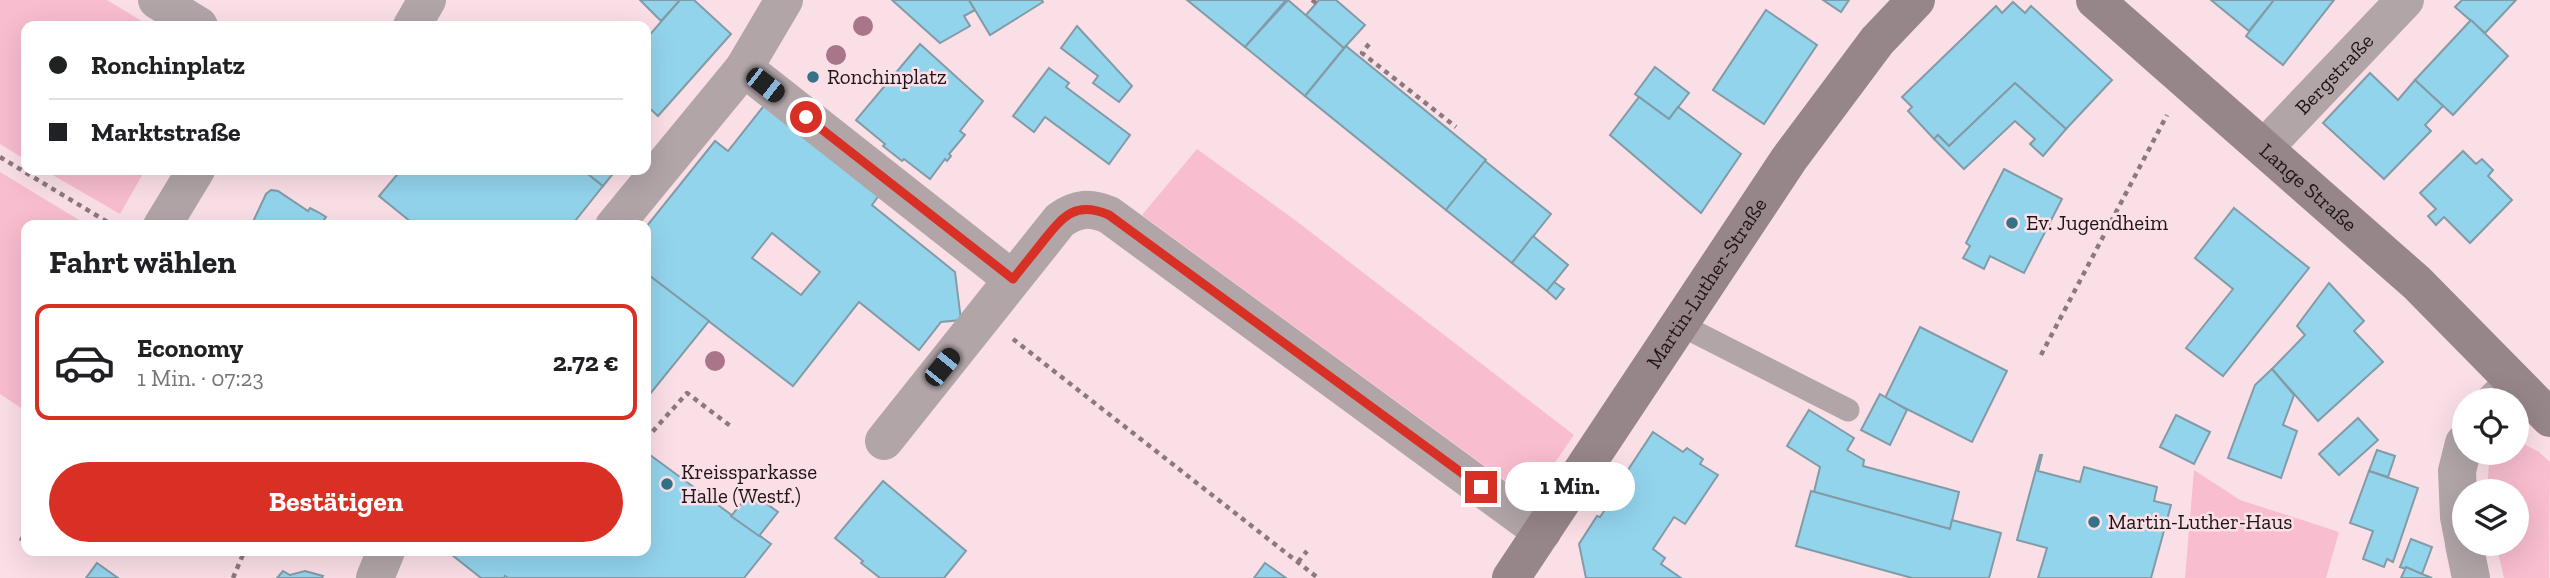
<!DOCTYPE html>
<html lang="de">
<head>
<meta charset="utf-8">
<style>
	body { margin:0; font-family:"Zilla Slab",serif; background:#f2f2f2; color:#202124; height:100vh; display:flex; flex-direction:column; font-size:26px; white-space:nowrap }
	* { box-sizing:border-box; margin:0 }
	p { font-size:23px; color:#757577 }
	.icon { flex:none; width:38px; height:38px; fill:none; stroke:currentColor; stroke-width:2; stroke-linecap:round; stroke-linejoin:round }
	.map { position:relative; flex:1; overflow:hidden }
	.panel { position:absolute; left:21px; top:220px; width:630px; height:336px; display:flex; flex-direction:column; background:#fff; border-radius:14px; box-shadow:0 7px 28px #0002 }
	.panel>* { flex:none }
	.banner { position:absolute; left:21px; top:21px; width:630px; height:154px; border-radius:14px; box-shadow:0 7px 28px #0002; display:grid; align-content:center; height:154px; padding:0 28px; background:#fff }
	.tools { position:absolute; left:2452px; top:388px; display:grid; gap:14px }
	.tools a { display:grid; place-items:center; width:77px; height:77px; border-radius:50%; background:#fff; box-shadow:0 7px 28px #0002; font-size:35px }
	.end { position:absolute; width:32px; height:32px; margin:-16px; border:9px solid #d93025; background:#fff; box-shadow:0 0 0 4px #fff }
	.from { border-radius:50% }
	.bubble { position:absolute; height:49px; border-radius:24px; background:#fff; box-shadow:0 7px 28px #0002; font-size:23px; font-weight:700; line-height:49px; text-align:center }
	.car { position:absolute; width:21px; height:42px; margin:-21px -10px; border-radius:9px; box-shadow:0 0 5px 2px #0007; background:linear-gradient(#222 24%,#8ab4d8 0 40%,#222 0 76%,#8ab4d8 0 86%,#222 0) }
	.banner b { display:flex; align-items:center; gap:24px; height:66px; font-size:26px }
	.banner b+b { border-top:2px solid #e0e0e0 }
	.banner i { width:18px; height:18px; background:#202124 }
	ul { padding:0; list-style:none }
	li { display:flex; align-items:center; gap:21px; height:116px; margin:0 14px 10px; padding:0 14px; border:4px solid transparent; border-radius:14px }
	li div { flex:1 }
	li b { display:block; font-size:26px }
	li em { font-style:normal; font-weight:700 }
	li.active { border-color:#d93025 }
	li>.icon { width:63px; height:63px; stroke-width:1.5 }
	h2 { padding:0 28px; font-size:32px; line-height:84px }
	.button { display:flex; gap:14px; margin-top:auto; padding:14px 28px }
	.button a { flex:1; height:80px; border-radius:42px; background:#d93025; color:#fff; font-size:28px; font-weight:700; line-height:80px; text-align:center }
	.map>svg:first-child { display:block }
</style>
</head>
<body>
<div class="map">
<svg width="2550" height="578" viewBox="0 0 2550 578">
	<rect width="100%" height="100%" fill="#fbdfe7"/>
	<!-- green -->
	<g fill="#f8bdce">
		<polygon points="0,0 107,0 150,26 26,26 26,160 0,144"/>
		<polygon points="1197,149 1295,220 1574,435 1530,499 1142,215"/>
		<polygon points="44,170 145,170 120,214"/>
		<polygon points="0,172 89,226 26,226 26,399 21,408 0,394"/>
		<polygon points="2520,442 2539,452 2550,462 2549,578 2504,578 2496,544 2516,544 2516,492 2487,492 2489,463 2496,453 2516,453 2517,443"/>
		<polygon points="2194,470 2240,500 2339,532 2326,578 2185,578"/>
	</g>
	<!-- building -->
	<g fill="#93d4ed" stroke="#829ba6" stroke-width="2" fill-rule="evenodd">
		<polygon points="640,0 680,0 661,21"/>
		<polygon points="680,0 694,0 731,34 658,116 646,105 646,39"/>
		<polygon points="892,0 969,0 975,10 964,16 970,26 940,43"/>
		<polygon points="969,0 1042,0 1043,2 990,35"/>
		<polygon points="1187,0 1286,0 1245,47"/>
		<polygon points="1288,0 1344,48 1305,96 1245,47"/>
		<polygon points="1319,0 1336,0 1365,25 1344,48 1306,15"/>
		<polygon points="1823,0 1849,0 1841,12"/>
		<polygon points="2211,0 2274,0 2249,31"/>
		<polygon points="2274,0 2334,0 2283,65 2246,36"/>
		<polygon points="2462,0 2516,0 2485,33 2455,7"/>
		<polygon points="2013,2 2025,13 2031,6 2112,80 2066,129 2015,83 1949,146 1938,135 1934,139 1908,111 1912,107 1902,97 1996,6 2002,13"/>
		<polygon points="1766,10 1817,45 1764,124 1713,90"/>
		<polygon points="2471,20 2508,56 2453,115 2415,80"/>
		<polygon points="1077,26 1132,86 1119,102 1093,83 1098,76 1061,48"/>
		<polygon points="920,44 983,101 960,131 965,135 949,154 951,156 947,161 945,159 930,179 904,159 902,161 883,146 885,144 856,120"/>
		<polygon points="1346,46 1486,160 1446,210 1305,96"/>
		<polygon points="1655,67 1689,93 1669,119 1635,94"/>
		<polygon points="1049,68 1069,83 1066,87 1130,135 1109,164 1045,117 1034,132 1013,116"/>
		<polygon points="2370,73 2398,100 2415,80 2443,106 2425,125 2431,131 2384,179 2323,123"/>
		<polygon points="2015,83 2066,129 2043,156 2030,144 2035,139 2015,121 1964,169 1934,139 1938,135 1949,146"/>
		<polygon points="1639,97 1669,119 1678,107 1741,154 1701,213 1610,135"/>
		<path d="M766,103L880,194L872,205L955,272L961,320L941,322L919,350L859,302L793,386L646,273V227L715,141L728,151ZM772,233L820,272L801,295L752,258Z"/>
		<polygon points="2463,151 2476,164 2482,159 2493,170 2488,176 2512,200 2470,243 2444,217 2436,225 2428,216 2436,209 2420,193"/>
		<polygon points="1485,161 1551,214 1512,263 1446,210"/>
		<polygon points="2004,169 2062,199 2024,273 1990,256 1984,269 1963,258 1970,246 1966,243"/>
		<polygon points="401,170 583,170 603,186 571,226 416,226 379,196"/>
		<polygon points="583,170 616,170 603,186"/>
		<polygon points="271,190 278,191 308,211 310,208 318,212 326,217 324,220 333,226 251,226 266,194"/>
		<polygon points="2234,208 2309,268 2223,376 2186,348 2233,289 2195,258"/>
		<polygon points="1533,236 1568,265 1547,291 1512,263"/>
		<polygon points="646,273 709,321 646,399"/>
		<polygon points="1554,282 1564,289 1556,299 1547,291"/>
		<polygon points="2329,283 2364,321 2354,331 2383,362 2318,421 2272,369 2305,335 2297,326"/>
		<polygon points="1920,327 2007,371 1972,442 1885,398"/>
		<polygon points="2272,369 2294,395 2283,425 2297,431 2281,478 2228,458 2255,385"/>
		<polygon points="1880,394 1907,410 1890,445 1861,430"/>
		<polygon points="1809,410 1854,438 1847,450 1864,460 1863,466 1959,492 1950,529 1814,492 1820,467 1787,446"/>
		<polygon points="2176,415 2210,432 2194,464 2160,447"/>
		<polygon points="2358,418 2378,440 2339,475 2319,454"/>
		<polygon points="1653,432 1683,452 1687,448 1703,459 1700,464 1718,475 1685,524 1674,517 1653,549 1665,558 1661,564 1681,578 1586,578 1579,544 1597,516 1600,517 1623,483 1621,481 1622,479"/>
		<polygon points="2377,450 2395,456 2388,477 2369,471"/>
		<polygon points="646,452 771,544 744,578 508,578 505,576 504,578 481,578 447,551 646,551"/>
		<polygon points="2040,455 2042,455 2038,471 2080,482 2084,467 2157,487 2154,501 2171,505 2151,578 2038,578 2047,548 2017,540"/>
		<polygon points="2369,471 2418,488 2393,562 2387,559 2384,567 2363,559 2373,531 2350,523"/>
		<polygon points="883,481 966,551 944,578 880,578 861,563 863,561 835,538"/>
		<polygon points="1811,491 1950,529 1952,520 2001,533 1989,578 1912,578 1796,546"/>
		<polygon points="751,492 778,512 759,536 731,516"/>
		<polygon points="2411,539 2432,547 2422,574 2400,567"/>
		<polygon points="97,563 118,578 86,578"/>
		<polygon points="1265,563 1286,578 1254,578"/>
		<polygon points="2406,567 2422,574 2432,578 2401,578"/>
		<polygon points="283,571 290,575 305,571 323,576 322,578 277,578"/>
	</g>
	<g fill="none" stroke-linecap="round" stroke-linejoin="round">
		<!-- path -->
		<g stroke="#8b797e" stroke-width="4.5" stroke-dasharray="5 5" stroke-linecap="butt">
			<polyline points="1312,0 1316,3"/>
			<polyline points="1369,44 1362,53 1456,127"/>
			<polyline points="0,157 114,226"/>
			<polyline points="1013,339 1318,578"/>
			<polyline points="2041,355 2167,115"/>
			<polyline points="646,439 687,393 733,428"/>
			<polyline points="21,541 26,531"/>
			<polyline points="1298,562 1307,551"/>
			<polyline points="233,578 244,552"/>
		</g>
		<!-- lane -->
		<polyline stroke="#b1a5a8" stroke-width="23" points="1679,324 1848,410"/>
		<!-- street -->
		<g stroke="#b1a5a8" stroke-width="38">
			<polyline points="157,0 199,26"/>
			<polyline points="412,26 427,0"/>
			<polyline points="744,68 1012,279"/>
			<path id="s1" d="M2264,148L2405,0"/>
			<polyline points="162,226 196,170"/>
			<polyline points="614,226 744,68 784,0"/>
			<polyline points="2495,401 2513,383"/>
			<path d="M884,441L1060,220C1077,208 1090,207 1109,215L1542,532"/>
			<polyline points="2464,443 2457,471 2459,517 2464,542"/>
			<polyline points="2464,544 2471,578"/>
			<polyline points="375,578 386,551"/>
		</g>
		<!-- secondary -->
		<g stroke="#968589" stroke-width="38">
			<path id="s2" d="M2095,0L2417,283L2550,418"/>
			<path id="s3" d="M1511,578L1789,159L1877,41L1916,0"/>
		</g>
	</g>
	<!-- trees -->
	<g fill="#a97588">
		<circle cx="863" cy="26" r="10"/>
		<circle cx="836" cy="55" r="10"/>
		<circle cx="715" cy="361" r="10"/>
	</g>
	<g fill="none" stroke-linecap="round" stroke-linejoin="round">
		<!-- route -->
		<path stroke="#d93025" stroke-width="9" d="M806,117L1013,279C1023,266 1034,253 1044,240C1064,215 1076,201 1109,215L1481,487"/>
	</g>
	<!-- markers -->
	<g fill="#347288" stroke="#fbdfe7" stroke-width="2.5">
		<circle cx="813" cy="77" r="7"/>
		<circle cx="2012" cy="223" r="7"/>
		<circle cx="667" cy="484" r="7"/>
		<circle cx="2094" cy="522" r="7"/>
	</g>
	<g text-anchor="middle" stroke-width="5" stroke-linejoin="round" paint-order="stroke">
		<!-- street labels -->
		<g font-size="21" fill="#1e1518" stroke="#fbdfe7">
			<text dy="7" stroke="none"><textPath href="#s1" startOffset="102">Bergstraße</textPath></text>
			<text dy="7" stroke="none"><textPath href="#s2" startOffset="284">Lange Straße</textPath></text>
			<text dy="7" stroke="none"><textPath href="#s3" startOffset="354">Martin-Luther-Straße</textPath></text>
		</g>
		<!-- poi labels -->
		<g font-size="21" fill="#1e1518" stroke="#fbdfe7" text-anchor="start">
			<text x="827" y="84">Ronchinplatz</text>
			<text x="2026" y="230">Ev. Jugendheim</text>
			<text x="681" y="479">Kreissparkasse<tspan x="681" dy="24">Halle (Westf.)</tspan></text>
			<text x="2108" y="529">Martin-Luther-Haus</text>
		</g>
	</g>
</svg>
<div class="tools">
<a><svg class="icon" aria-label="locate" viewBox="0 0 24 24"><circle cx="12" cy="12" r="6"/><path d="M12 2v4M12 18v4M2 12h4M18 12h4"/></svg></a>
<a><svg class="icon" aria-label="layers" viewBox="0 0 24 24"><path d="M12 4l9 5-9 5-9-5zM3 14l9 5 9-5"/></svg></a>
</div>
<i class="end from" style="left:806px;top:117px"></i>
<i class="end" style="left:1481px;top:487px"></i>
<div class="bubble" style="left:1505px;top:462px;width:130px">1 Min.</div>
<i class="car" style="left:765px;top:85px;rotate:128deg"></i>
<i class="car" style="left:942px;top:367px;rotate:39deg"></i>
<div class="banner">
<b><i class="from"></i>Ronchinplatz</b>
<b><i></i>Marktstraße</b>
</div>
<section class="panel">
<h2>Fahrt wählen</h2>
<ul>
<li class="active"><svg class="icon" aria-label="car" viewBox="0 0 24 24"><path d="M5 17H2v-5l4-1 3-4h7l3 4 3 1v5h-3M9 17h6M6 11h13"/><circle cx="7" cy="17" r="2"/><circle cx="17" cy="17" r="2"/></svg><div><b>Economy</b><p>1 Min. · 07:23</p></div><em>2.72 €</em></li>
</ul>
<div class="button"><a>Bestätigen</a></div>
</section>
</div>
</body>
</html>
